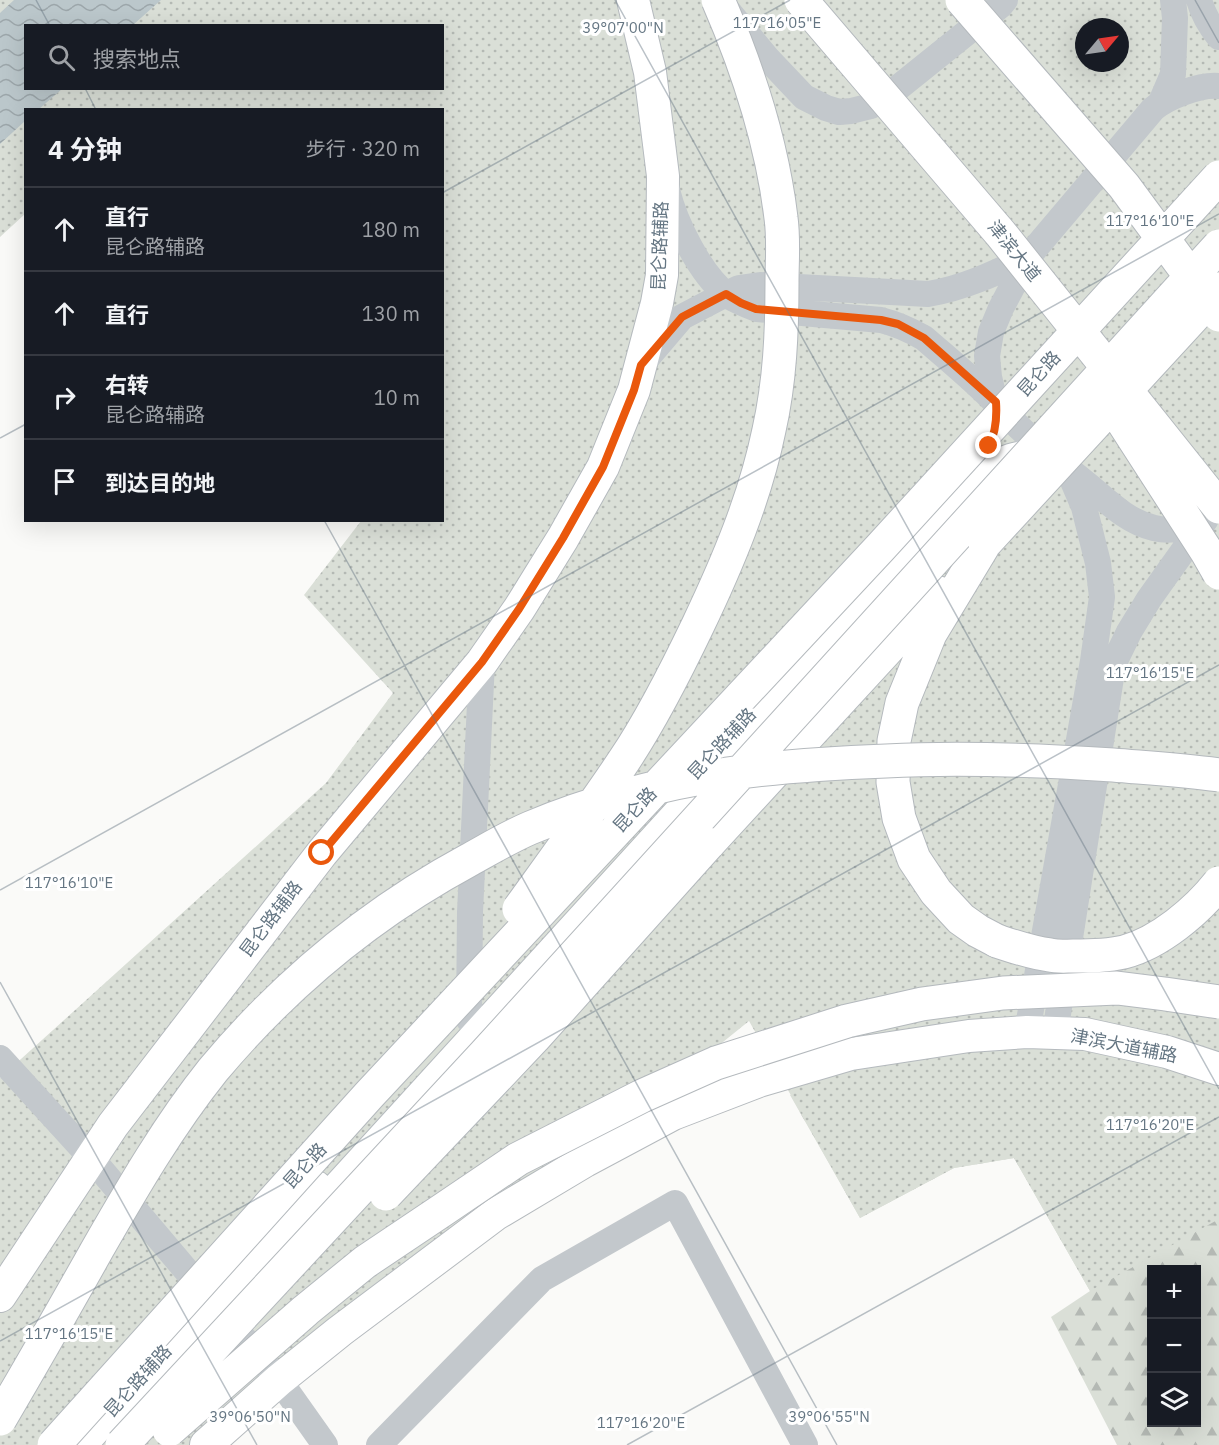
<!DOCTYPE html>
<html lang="zh">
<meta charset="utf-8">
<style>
:root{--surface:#171b24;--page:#20242c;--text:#f1f3f6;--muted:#9ea1a6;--line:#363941}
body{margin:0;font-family:"IBM Plex Sans","Noto Sans SC",sans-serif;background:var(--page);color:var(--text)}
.controls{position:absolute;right:18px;bottom:18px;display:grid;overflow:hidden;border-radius:0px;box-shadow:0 6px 24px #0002}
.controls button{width:54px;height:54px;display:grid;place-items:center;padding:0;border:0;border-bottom:2px solid var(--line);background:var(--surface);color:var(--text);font:30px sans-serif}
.compass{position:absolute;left:1075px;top:18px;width:54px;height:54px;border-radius:50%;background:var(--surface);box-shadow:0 6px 24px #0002;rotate:61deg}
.stop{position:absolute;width:18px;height:18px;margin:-14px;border:4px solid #ea580c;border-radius:50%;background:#fff}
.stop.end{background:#ea580c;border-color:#fff;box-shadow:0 2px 6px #0008}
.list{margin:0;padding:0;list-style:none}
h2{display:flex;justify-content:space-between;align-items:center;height:78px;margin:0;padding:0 24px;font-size:26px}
h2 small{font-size:20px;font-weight:400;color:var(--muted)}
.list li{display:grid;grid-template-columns:39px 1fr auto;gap:18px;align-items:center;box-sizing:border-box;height:84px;padding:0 24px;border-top:2px solid var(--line)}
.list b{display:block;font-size:22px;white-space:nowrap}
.list p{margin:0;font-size:20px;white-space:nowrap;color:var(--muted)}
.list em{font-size:20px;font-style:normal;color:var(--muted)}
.icon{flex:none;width:33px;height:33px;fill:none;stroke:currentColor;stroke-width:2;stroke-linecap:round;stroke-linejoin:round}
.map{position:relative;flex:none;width:1219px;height:1445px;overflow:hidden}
.search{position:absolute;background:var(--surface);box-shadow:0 6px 24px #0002;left:24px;top:24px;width:420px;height:66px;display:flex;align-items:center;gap:15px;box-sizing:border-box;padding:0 21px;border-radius:0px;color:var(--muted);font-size:22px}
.panel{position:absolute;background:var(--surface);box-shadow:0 6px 24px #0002;left:24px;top:108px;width:420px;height:414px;border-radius:0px}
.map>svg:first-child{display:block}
.forest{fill:url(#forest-firs);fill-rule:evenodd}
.park{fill:url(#park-dots);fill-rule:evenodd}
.water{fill:url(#water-waves)}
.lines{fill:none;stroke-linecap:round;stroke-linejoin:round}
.major-casing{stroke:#b5babe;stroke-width:34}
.highway-casing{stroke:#b4b9bd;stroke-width:35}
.minor{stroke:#c3c8cc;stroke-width:26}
.major{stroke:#fff;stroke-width:32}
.highway{stroke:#fff;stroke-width:33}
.highway-bridge-casing{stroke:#b4b9bd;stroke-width:35;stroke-linecap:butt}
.highway-bridge{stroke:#fff;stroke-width:33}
.route{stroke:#ea580c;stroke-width:8}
.ticks{fill:none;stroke:#657683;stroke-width:1.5;stroke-opacity:0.45}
.labels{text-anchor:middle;stroke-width:6;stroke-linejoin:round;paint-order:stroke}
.street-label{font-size:18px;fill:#657683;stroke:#fff}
.ticks-label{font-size:15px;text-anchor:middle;fill:#657683;stroke:#fff;stroke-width:6;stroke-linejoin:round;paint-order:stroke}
</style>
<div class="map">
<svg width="1219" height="1445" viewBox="0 0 1219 1445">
<defs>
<pattern id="forest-firs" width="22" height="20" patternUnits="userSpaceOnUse" patternTransform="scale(1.5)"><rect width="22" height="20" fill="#dadfd7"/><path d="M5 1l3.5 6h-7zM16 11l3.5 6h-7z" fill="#b4b9b4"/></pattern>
<pattern id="park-dots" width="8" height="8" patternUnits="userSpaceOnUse" patternTransform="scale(1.5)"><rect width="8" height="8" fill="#dadfd7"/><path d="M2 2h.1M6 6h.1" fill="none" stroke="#b4b9b4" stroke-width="1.8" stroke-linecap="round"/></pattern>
<pattern id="water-waves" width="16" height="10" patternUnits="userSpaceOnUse" patternTransform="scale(1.5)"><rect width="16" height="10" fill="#bbc7cb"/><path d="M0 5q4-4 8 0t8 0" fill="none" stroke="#9ca6aa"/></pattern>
</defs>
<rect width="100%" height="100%" fill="#fafaf8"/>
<path class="forest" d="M937,1066L1219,1093V1445H1117L1051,1317L1090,1291L1014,1158L954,1168L860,1218L790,1095ZM1152,1270H1196V1422H1152Z"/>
<path class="park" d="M0,0H1219V1219L1090,1291L1014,1158L954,1168L860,1218L749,1021L224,1445H0V1078L326,783L393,693L304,595L361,521L442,520V110H26L25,214L0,237ZM26,26H442V88H26ZM1084,27H1120V63H1084Z"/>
<path class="water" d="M14,0H161L133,25L26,26V88L62,89L39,109L26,110L25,121L0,144V13Z"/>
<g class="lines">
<g class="major-casing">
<path id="major" d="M308,1221L992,470C1005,461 1017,456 1034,457
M0,1296L113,1125L322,853L482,662L519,609L563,538L603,467L634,390L657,303L662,275L663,176L650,72L633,0
M80,1445L316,1187
M206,1445L279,1380L340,1331L496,1214L585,1161L673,1114L759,1081L851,1054L969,1036L1027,1032L1085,1034L1167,1052L1219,1069"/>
</g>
<g class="highway-casing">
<path id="highway" d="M985,543L930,634L902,703L894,741L893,782L899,818L914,859L936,892L961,919L978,931L997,941
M708,844L939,593"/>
</g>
<path class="minor" d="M1199,0C1203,14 1210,26 1219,37
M729,12L768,59L804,97L826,108L839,112L851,111L871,106L889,95L1001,5L1005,0
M1161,102L1173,74L1175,18L1173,0
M667,190C675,223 700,274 727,295C736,301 746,305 757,309L881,320C897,324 910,330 924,338C948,359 974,380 996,403C1003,409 1009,416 1015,423C1037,446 1064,465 1089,486C1108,502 1128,522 1154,528C1180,534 1201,523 1219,504
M642,364L682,317L726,294L739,288L760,285L928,294C964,288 996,273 1028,257
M995,402L989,377L987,356L991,332L1001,308L1028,257L1153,109C1167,97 1200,84 1219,86
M469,1020L470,912L482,662
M1027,1032L1093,661L1102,597L1098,563L1084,507L1069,472
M1055,1033L1113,665L1129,632L1149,599L1206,519
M0,1058L92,1159L279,1380L325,1445
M379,1445L542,1279L675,1203L805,1445"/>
<use href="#major" class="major"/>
<use href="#highway" class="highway"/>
<g class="highway-bridge-casing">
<path id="highway-bridge" d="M801,0L1001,234L1219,507
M962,0L1124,186L1219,315
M1105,394L1207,552L1219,573
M985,543L1219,289
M519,909C555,859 591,810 625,759C653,717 676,671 698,625C728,562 755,498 769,430C780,381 782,332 782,282C782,261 784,239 781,218C772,143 748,69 718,0
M997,941C1015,947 1032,953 1050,955C1058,957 1066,956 1073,956C1090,956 1107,956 1124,952C1159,943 1197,911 1219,883
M386,1194L534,1038L708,844
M0,1419C33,1363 66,1305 98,1248C133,1187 169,1125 213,1070C285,984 371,913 469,860C489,849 509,837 530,828C589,803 663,783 727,774C780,766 833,763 886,761C962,757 1037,760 1113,765C1149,768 1184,770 1219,775
M169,1430L306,1310L365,1262L444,1209L518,1159L642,1096L716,1063L847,1021L922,1004L1003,993L1117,988L1165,994L1219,1002
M54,1445L369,1095L880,548L1219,177
M122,1445L484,1055L1219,246"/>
</g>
<use href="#highway-bridge" class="highway-bridge"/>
</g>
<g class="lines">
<path class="route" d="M322,853L482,662L519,609L563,538L603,467L634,390L641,365L682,317L726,294L741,303L756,309L881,320L898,324L924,338L996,402C997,417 996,432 989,446"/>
</g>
<path class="ticks" d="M36,0L50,26M615,0L1219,1089M1195,0L1219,43M85,88L96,110M442,193L790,0M0,438L26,424M324,520L837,1445M0,890L1219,214M0,982L257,1445M0,1341L1219,665M627,1445L1219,1117"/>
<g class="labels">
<g class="street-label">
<text transform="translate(660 246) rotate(-88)" y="6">昆仑路辅路</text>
<text transform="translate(1014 251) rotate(51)" y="6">津滨大道</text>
<text transform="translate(1039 374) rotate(-48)" y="6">昆仑路</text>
<text transform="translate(722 744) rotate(-47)" y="6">昆仑路辅路</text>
<text transform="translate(635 810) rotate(-47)" y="6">昆仑路</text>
<text transform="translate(271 919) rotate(-53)" y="6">昆仑路辅路</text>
<text transform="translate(1124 1046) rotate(11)" y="6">津滨大道辅路</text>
<text transform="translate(305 1166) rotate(-48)" y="6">昆仑路</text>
<text transform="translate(138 1381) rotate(-48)" y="6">昆仑路辅路</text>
</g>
</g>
<g class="ticks-label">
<text x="777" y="28">117°16'05"E</text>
<text x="623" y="33">39°07'00"N</text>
<text x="1150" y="226">117°16'10"E</text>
<text x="1150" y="678">117°16'15"E</text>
<text x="69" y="888">117°16'10"E</text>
<text x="1150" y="1130">117°16'20"E</text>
<text x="69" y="1339">117°16'15"E</text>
<text x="250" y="1422">39°06'50"N</text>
<text x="829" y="1422">39°06'55"N</text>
<text x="641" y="1428">117°16'20"E</text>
</g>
</svg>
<div class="controls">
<button>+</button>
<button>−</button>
<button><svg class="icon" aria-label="layers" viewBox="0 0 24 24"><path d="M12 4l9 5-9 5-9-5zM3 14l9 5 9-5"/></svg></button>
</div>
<svg class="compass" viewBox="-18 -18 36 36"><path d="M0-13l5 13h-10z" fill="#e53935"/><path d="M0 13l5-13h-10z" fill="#9ea1a6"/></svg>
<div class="stop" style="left:322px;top:853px"></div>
<div class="stop end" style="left:989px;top:446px"></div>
<div class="search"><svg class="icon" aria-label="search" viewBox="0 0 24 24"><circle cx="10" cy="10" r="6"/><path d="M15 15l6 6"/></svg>搜索地点</div>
<section class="panel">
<h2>4 分钟<small>步行 · 320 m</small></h2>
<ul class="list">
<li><svg class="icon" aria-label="ahead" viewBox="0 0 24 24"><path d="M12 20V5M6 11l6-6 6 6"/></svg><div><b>直行</b><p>昆仑路辅路</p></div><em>180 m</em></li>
<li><svg class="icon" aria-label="ahead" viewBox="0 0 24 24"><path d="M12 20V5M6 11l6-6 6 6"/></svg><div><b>直行</b></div><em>130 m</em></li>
<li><svg class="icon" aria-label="right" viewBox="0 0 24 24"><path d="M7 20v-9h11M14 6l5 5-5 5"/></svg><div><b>右转</b><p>昆仑路辅路</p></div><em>10 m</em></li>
<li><svg class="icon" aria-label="arrive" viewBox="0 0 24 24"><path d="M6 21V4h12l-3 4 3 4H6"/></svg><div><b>到达目的地</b></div></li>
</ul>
</section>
</div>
